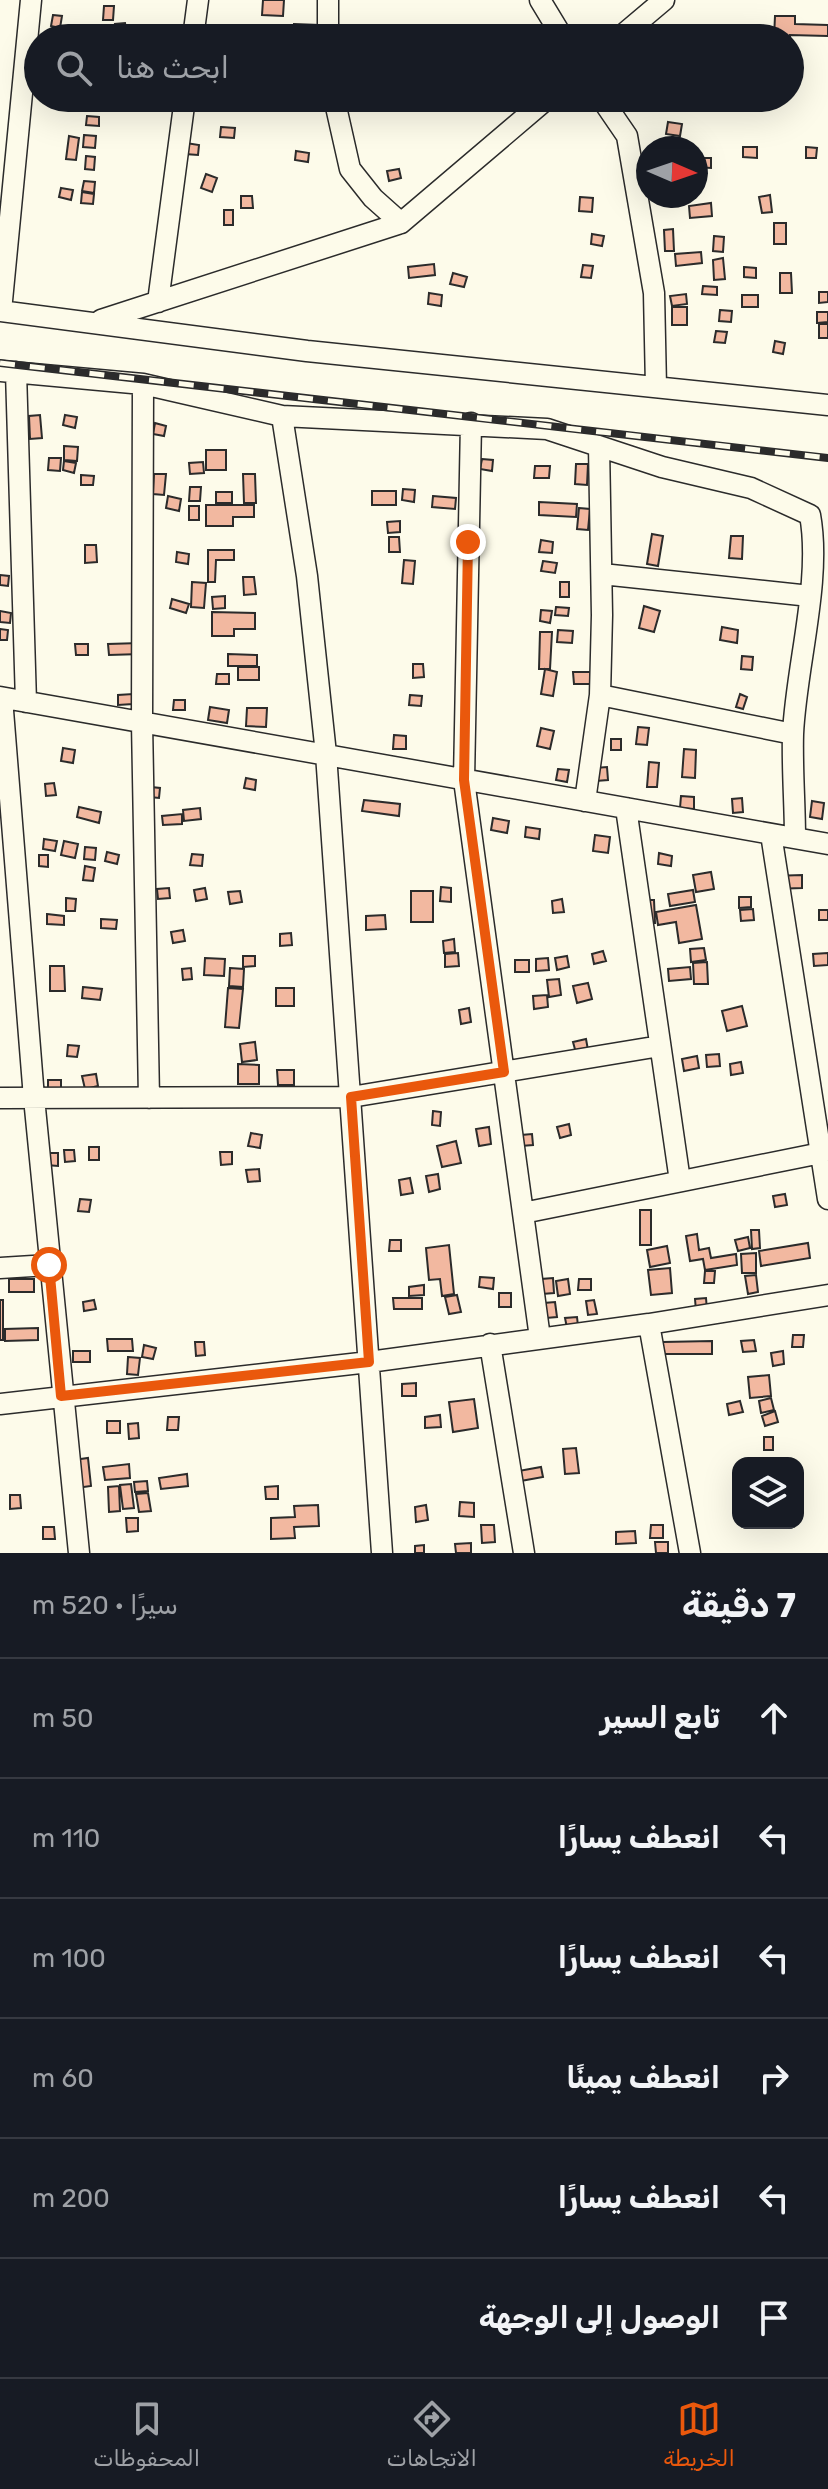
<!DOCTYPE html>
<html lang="ar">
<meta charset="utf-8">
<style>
:root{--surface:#171b24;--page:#242831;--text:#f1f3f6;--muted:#9ea1a6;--line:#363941;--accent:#ea580c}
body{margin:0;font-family:Rubik,Vazirmatn,sans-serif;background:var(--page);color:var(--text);direction:rtl}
.controls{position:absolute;right:24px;bottom:24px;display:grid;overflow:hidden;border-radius:16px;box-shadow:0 8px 32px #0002}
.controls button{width:72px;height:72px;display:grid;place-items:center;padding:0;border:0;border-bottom:2px solid var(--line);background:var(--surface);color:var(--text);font:40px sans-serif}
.compass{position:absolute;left:636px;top:136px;width:72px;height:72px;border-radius:50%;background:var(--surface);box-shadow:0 8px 32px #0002;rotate:92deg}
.stop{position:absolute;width:24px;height:24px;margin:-18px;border:6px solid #ea580c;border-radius:50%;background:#fff}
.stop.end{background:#ea580c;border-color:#fff;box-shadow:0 2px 8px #0008}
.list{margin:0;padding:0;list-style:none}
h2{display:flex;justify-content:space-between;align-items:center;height:104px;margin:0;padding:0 32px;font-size:34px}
h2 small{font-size:26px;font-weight:400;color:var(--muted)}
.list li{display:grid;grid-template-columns:52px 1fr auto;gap:24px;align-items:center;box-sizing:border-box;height:120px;padding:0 32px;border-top:2px solid var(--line)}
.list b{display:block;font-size:30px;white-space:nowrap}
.list em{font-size:26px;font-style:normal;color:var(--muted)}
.icon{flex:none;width:44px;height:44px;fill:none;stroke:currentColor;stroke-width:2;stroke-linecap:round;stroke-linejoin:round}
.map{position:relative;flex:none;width:828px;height:1553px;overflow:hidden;direction:ltr}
.search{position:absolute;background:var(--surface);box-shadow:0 8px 32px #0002;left:24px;right:24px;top:24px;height:88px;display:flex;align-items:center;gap:20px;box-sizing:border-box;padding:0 28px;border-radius:44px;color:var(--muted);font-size:30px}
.sheet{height:824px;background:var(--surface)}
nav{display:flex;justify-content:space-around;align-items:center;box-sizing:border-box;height:112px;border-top:2px solid var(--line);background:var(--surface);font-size:22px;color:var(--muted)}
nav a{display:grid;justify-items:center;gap:4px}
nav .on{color:var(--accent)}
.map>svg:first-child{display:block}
.building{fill:#f2b8a0;stroke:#2b2b2b;stroke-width:2}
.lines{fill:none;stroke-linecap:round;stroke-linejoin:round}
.minor-casing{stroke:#2b2b2b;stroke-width:23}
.minor{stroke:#fdfbea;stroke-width:20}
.rail-casing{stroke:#2b2b2b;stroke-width:8}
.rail{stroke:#fdfbea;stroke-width:5;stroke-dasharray:15;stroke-linecap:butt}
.route{stroke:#ea580c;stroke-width:10}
</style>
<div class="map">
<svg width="828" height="1553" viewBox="0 0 828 1553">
<rect width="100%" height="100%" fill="#fdfbea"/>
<path class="building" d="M263,0H284L283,16L262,15Z
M104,6H114L113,20H103Z
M53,15L62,16L60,28L51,26Z
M775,16H795V24L828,25V36L790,35V47V38H774Z
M125,23L127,36L117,37L115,24Z
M294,24L319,25L318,37L294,36Z
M93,30L109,31V38H93Z
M243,31L253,32L252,38H242Z
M222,98H247L246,103L222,101Z
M87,116L99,117V126L86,125Z
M668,122L682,124L680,136L666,134Z
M221,127L235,128L234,138L220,137Z
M84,135L96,136L95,148L83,147Z
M69,136L79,138L76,160L66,159Z
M186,143L199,145L198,155L185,154Z
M743,147H757V158L743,157Z
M806,147L817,148L816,158H806Z
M296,151L309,153L308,162L295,160Z
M86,156L95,157L94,170L85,169Z
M696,158H711V168L696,167Z
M399,169L401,178L389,181L387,171Z
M206,174L217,178L212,192L201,188Z
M84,181L95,182L94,193L82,191Z
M61,188L73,190L71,200L59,197Z
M82,192L94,194L93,204L81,203Z
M770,195L772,212L762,213L759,197Z
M241,196H252L253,208H241Z
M580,197L593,198L592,212L579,211Z
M711,203L712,216L690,218L689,206Z
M224,210H233V225H224Z
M774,223H786V244H774Z
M673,229L674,251H665L664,230Z
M592,234L604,236L602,246L591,244Z
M714,236L724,237L723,252L713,251Z
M701,252L702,263L676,266L675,254Z
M723,258L725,279L714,280L713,260Z
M434,264L435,275L409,278L408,267Z
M583,265L593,266L591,278L581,277Z
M744,267L756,268V278L744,277Z
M453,273L467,277L464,287L450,284Z
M780,273H791L792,293H780Z
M703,286L717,287V295L702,294Z
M819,292H828V302L819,303Z
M429,293L442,295L441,306L428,304Z
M686,294L687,304L672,306L670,296Z
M742,295H758V307H742Z
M672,307H687V325H672Z
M720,310L732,311L731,322L719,321Z
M817,312H828V322L817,323Z
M819,324H828V338H819Z
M716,331L727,332L725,343L714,342Z
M775,341L785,343L783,354L773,352Z
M40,415L42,438L30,439L29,416Z
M65,415L77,417L75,428L63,425Z
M155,423L166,426L164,436L153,434Z
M64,446L78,447L77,461L64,460Z
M206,450H226V470H206Z
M49,458H61L60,471L48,470Z
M482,459L493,460L492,471L480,469Z
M64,461L76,463L74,473L63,470Z
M203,462L204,473L190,474L189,463Z
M576,464H588L587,485L575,484Z
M535,466H550L549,478H534Z
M154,474H166L164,495L153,494Z
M243,474H255L256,503H244Z
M81,475L94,476L93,485H81Z
M190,487H201L200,501H189Z
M403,489L415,490L414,502L402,500Z
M372,491H396V505H372Z
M216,492H232V503H216Z
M168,496L181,499L179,511L166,508Z
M433,496L456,498L455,509L432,507Z
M539,502L577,504L576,517L539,515Z
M206,505H254V517H233V526H206Z
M189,506H199V520H189Z
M579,508L590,509L588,530L577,529Z
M400,521V532L388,533L387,522Z
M652,534L663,536L658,566L647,564Z
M731,536H743L742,559L729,558Z
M389,537H399L400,552H389Z
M541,540L553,542L552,553L539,552Z
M85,545H96L97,562L85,563Z
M208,550H234V560H216L215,582H208Z
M177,552L189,554L188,564L176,562Z
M404,560L415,561L413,584L402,583Z
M543,561L557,563L555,573L541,571Z
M0,575L9,576L8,586L0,585Z
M243,577H254L256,594L244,595Z
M192,582L206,583L204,608L191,607Z
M560,582H569V597H560Z
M225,596V608L213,609L212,597Z
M172,599L189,604L186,613L170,608Z
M644,606L660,611L654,632L639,628Z
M556,607L569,608L568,616L555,615Z
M541,610L552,611L550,623L540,621Z
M0,611L11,613L10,623L0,622Z
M212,612L255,613V629H234V636H212Z
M722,627L738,630L737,643L720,640Z
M0,629L8,630L7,640H0Z
M558,630L573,631L572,643L557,642Z
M540,632H552L550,669H539Z
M140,643L141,654L109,655L108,644Z
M75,644H88V655H76Z
M228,654L257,655V666H228Z
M742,656L753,657L752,670L741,669Z
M413,664H423L424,677L413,678Z
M238,667H259V680H238Z
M545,669L557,672L553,696L541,694Z
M573,672H591L592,684H574Z
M217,674H229V684H216Z
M133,694V704L118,705V695Z
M740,694L747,697L743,709L736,707Z
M410,695L422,696L421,706L409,705Z
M174,700H185V710H173Z
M210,707L229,710L227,723L208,720Z
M247,708H267L266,727L246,726Z
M638,727L649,728L647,745L636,744Z
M541,728L554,731L550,749L537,746Z
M394,735L406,736V749H393Z
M611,739H621V750H611Z
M63,748L75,750L73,763L61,761Z
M684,749L696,750L695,778L682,777Z
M649,762L659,763L657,787H647Z
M607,767L608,780L596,781L595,768Z
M558,769L569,770L567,782L556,780Z
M246,778L256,780L255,790L244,788Z
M54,783L56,795L46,796L45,784Z
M151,787L160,788L159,798L150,797Z
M681,796L694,797V809L680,808Z
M742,798L743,812L733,813L732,799Z
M364,800L400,804L399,816L362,811Z
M812,801L824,803L822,819L810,817Z
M79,807L101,812L99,823L77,817Z
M200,808L201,819L184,821L183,810Z
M182,814V824L163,825L162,816Z
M493,818L509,821L507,833L491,830Z
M526,827L540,829L539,839L525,837Z
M595,835L610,837L608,853L593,851Z
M44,839L57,841L55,851L43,849Z
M64,841L78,844L75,858L61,855Z
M85,847L96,848L95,860L84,859Z
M107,852L119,855L117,864L105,861Z
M659,853L672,856L671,866L658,864Z
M192,854L203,855L202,866L190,865Z
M39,855H48V867L39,866Z
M85,866L95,868L93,881L83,880Z
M711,872L714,889L696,892L693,875Z
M802,875V888L773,889L772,876Z
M441,887L451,888V902L440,901Z
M169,888L170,898L158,899L157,889Z
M205,888L207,899L196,901L194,890Z
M693,890L695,902L670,906L668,894Z
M240,891L242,902L230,904L228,892Z
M411,891H433V922H411Z
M739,897H751V907L739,908Z
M66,898L76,899L75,911H66Z
M562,899L564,912L553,913L552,901Z
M644,900H654L655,923H645Z
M696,905L702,939L679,943L676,922L658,925L656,912Z
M753,909L754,920L741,921L740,910Z
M819,910H828V920H819Z
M47,914L64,916V925L47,924Z
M385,915L386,929L366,930V916Z
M101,919L117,920L116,929L101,928Z
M183,930L185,941L173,943L171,932Z
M291,933L292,945L280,946V934Z
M454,939L455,952L444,953L443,941Z
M704,948L706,960L691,962L690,949Z
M603,951L606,961L594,964L592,954Z
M458,953L459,966L445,967V954Z
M828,953V965L814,966L813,954Z
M243,956H255V966L243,967Z
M567,956L569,967L557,970L555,958Z
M205,958L225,959L224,976L204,975Z
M548,958L549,970L536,971V959Z
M515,960H529V972H515Z
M707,962L708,984H694L693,963Z
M50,966H64L65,991H50Z
M690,967L691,979L669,981L668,969Z
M191,968L192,979L183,980L182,969Z
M230,968L244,969L243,987L229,986Z
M559,979L561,995L549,997L547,980Z
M588,983L592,999L577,1003L573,986Z
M83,987L102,989L100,1000L82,998Z
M228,988L243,989L239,1028L225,1027Z
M276,988H294V1006H276Z
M547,995L548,1007L534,1009L533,996Z
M742,1006L747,1026L727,1031L722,1011Z
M469,1008L471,1022L461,1024L459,1010Z
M586,1039L588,1050L576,1053L573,1042Z
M255,1042L257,1060L242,1062L240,1044Z
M68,1045L79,1046L77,1057L67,1056Z
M719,1054L720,1066L707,1067L706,1055Z
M697,1056L699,1068L684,1071L682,1059Z
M741,1062L743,1073L731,1075L730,1064Z
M238,1064L259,1065V1084H238Z
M277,1070H294V1085H278Z
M96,1074L98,1086L85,1089L82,1076Z
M48,1080H61V1092L48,1093Z
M433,1111L441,1112L440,1126L432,1125Z
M569,1124L571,1135L560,1138L557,1127Z
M489,1127L491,1144L479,1146L476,1129Z
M251,1133L262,1135L260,1148L248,1146Z
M532,1134L533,1145L521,1146V1135Z
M456,1141L461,1163L442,1167L437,1146Z
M89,1147H99V1160H89Z
M64,1150H74L75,1161L65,1162Z
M220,1152H232V1164L221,1165Z
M47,1153H58V1166L46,1165Z
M259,1169L260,1181L248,1182L246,1170Z
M438,1174L440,1189L429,1192L426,1176Z
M410,1178L413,1193L401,1195L399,1180Z
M785,1194L787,1205L775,1207L773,1196Z
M80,1199L91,1200L89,1212L78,1211Z
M640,1210H651V1245H640Z
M751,1230H759L760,1248L752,1249Z
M697,1234L699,1250L709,1248L711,1258L736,1254L737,1265L705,1270L703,1259L690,1261L686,1236Z
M748,1237L750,1248L738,1251L735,1240Z
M390,1240H401V1251H389Z
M808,1243L810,1258L761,1266L759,1251Z
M449,1245L454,1294L442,1296L440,1279L429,1280L426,1248Z
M667,1246L670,1263L650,1267L647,1250Z
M756,1253V1273H742L741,1254Z
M670,1268L672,1293L651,1295L648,1270Z
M705,1271H715L714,1283H704Z
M756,1275L758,1292L748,1294L745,1276Z
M480,1277L494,1278L493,1289L479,1287Z
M553,1278L554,1293L542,1294L541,1279Z
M9,1279H34V1292H9Z
M568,1279L570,1294L558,1296L556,1281Z
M579,1279H591V1290H578Z
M424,1285V1295L409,1296V1287Z
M499,1293H511V1307H499Z
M457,1295L461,1312L449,1314L445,1297Z
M393,1298H422V1309H394Z
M706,1298L707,1310L696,1311L695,1299Z
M0,1300H3V1340H0Z
M94,1300L96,1309L84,1311L83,1302Z
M594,1300L597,1314L588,1315L586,1301Z
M555,1302L557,1317L546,1318L544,1303Z
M577,1317L578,1326L567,1328L565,1318Z
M38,1328V1340L5,1341V1329Z
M793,1335H804L803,1347H792Z
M107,1339H132L133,1351H108Z
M754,1340L756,1351L743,1352L741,1341Z
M712,1341V1354H663V1342Z
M195,1342H204L205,1355L196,1356Z
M144,1345L156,1348L153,1359L142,1357Z
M73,1351H90V1362H73Z
M783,1351L784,1364L773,1366L771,1353Z
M128,1357L140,1358L138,1375L127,1374Z
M769,1375L771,1396L750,1398L748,1377Z
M416,1383V1396H402V1384Z
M771,1398L774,1410L761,1413L759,1401Z
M474,1399L478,1428L453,1432L449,1402Z
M740,1401L743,1412L729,1415L727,1404Z
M775,1411L778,1422L765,1426L762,1416Z
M440,1415L441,1427L425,1428V1417Z
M168,1417H179L178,1430H167Z
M107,1421H120V1433H107Z
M138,1423L139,1438L129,1439L128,1424Z
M764,1437H773V1450H764Z
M576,1448L579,1473L565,1474L563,1449Z
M88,1458L91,1486L76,1488L73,1460Z
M129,1464L130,1478L105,1480L103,1467Z
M541,1467L543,1477L515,1482L513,1472Z
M187,1474L188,1486L161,1489L159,1478Z
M147,1481L148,1491L135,1492L134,1482Z
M131,1484L134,1508L123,1509L120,1485Z
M119,1486L120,1511L109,1512L108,1487Z
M278,1486V1499H266L265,1487Z
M148,1493L151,1511L139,1512L136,1494Z
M10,1495H20L21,1508L10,1509Z
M460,1502L474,1503V1517L459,1516Z
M318,1505L319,1526L294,1527L295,1538L271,1539V1518L295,1517L294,1506Z
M426,1505L428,1520L416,1522L415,1507Z
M126,1518H138V1531L127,1532Z
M481,1525H494L495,1542L482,1543Z
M651,1525H663V1538H650Z
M43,1527H54L55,1539H43Z
M635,1531L636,1543L616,1544V1532Z
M655,1542H668V1553H656Z
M471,1543V1553H456L455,1544Z
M424,1545V1553H415V1546Z"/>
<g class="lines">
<g class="minor-casing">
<path id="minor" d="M328,0V38
M540,0L563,38
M193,38L198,0
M619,38L664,0
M334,98L350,169L373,198L401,223
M601,98L627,136L654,293L656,387
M158,302L185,98
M0,311L307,351L828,405
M1,311L31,0
M101,320L401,223L548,98
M0,371L143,384L282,416L547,429L662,467L751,488L810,515C822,580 796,667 793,734C792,769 795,804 795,838
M16,372L26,702
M143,384L142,723L149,1098
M282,416L307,576L326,754L382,1553
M471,423L464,780L540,1338
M599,446L602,615L600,695
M602,574L810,596
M0,697L828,844
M2,698L34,1098L79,1553
M585,801L600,695L793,734
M626,808L680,1181
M771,834L828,1199
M0,1098L351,1097L660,1046
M523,1213L821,1153
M0,1268L49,1265
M649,1324L690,1553
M490,1344L524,1553
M0,1404L369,1362L649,1324L828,1295"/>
</g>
<use href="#minor" class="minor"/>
<g class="rail-casing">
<path id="rail" d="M0,363L828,458"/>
</g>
<use href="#rail" class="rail"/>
</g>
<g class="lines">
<path class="route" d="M49,1265L61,1396L369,1362L351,1097L504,1072L464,780L468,542"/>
</g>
</svg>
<div class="controls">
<button><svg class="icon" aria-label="layers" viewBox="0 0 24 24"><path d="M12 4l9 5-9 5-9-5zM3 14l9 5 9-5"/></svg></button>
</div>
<svg class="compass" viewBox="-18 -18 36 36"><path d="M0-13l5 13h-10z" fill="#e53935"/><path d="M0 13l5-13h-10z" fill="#9ea1a6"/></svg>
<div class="stop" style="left:49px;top:1265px"></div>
<div class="stop end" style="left:468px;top:542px"></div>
<div class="search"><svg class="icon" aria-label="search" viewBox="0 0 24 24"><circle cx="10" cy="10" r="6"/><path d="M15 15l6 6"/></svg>ابحث هنا</div>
</div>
<section class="sheet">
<h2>7 دقيقة<small>سيرًا · 520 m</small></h2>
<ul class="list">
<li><svg class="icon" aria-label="ahead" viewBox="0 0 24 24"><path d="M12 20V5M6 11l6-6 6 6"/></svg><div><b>تابع السير</b></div><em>50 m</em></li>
<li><svg class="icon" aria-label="left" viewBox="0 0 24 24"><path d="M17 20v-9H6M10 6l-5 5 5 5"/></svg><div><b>انعطف يسارًا</b></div><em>110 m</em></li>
<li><svg class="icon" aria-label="left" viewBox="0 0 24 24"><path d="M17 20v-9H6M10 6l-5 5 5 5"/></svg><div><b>انعطف يسارًا</b></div><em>100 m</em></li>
<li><svg class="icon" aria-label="right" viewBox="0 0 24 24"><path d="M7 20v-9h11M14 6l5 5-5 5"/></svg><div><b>انعطف يمينًا</b></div><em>60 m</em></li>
<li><svg class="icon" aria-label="left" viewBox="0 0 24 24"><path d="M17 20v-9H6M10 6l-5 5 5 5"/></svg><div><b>انعطف يسارًا</b></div><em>200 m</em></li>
<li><svg class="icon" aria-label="arrive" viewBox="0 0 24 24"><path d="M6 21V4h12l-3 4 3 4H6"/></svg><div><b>الوصول إلى الوجهة</b></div></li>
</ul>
</section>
<nav>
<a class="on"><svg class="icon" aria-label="map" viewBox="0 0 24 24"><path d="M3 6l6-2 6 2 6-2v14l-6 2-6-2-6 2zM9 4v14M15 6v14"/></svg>الخريطة</a>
<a><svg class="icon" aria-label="directions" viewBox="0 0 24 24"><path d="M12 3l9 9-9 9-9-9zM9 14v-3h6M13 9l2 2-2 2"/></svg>الاتجاهات</a>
<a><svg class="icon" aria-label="saved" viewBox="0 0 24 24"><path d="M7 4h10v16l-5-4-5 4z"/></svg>المحفوظات</a>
</nav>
